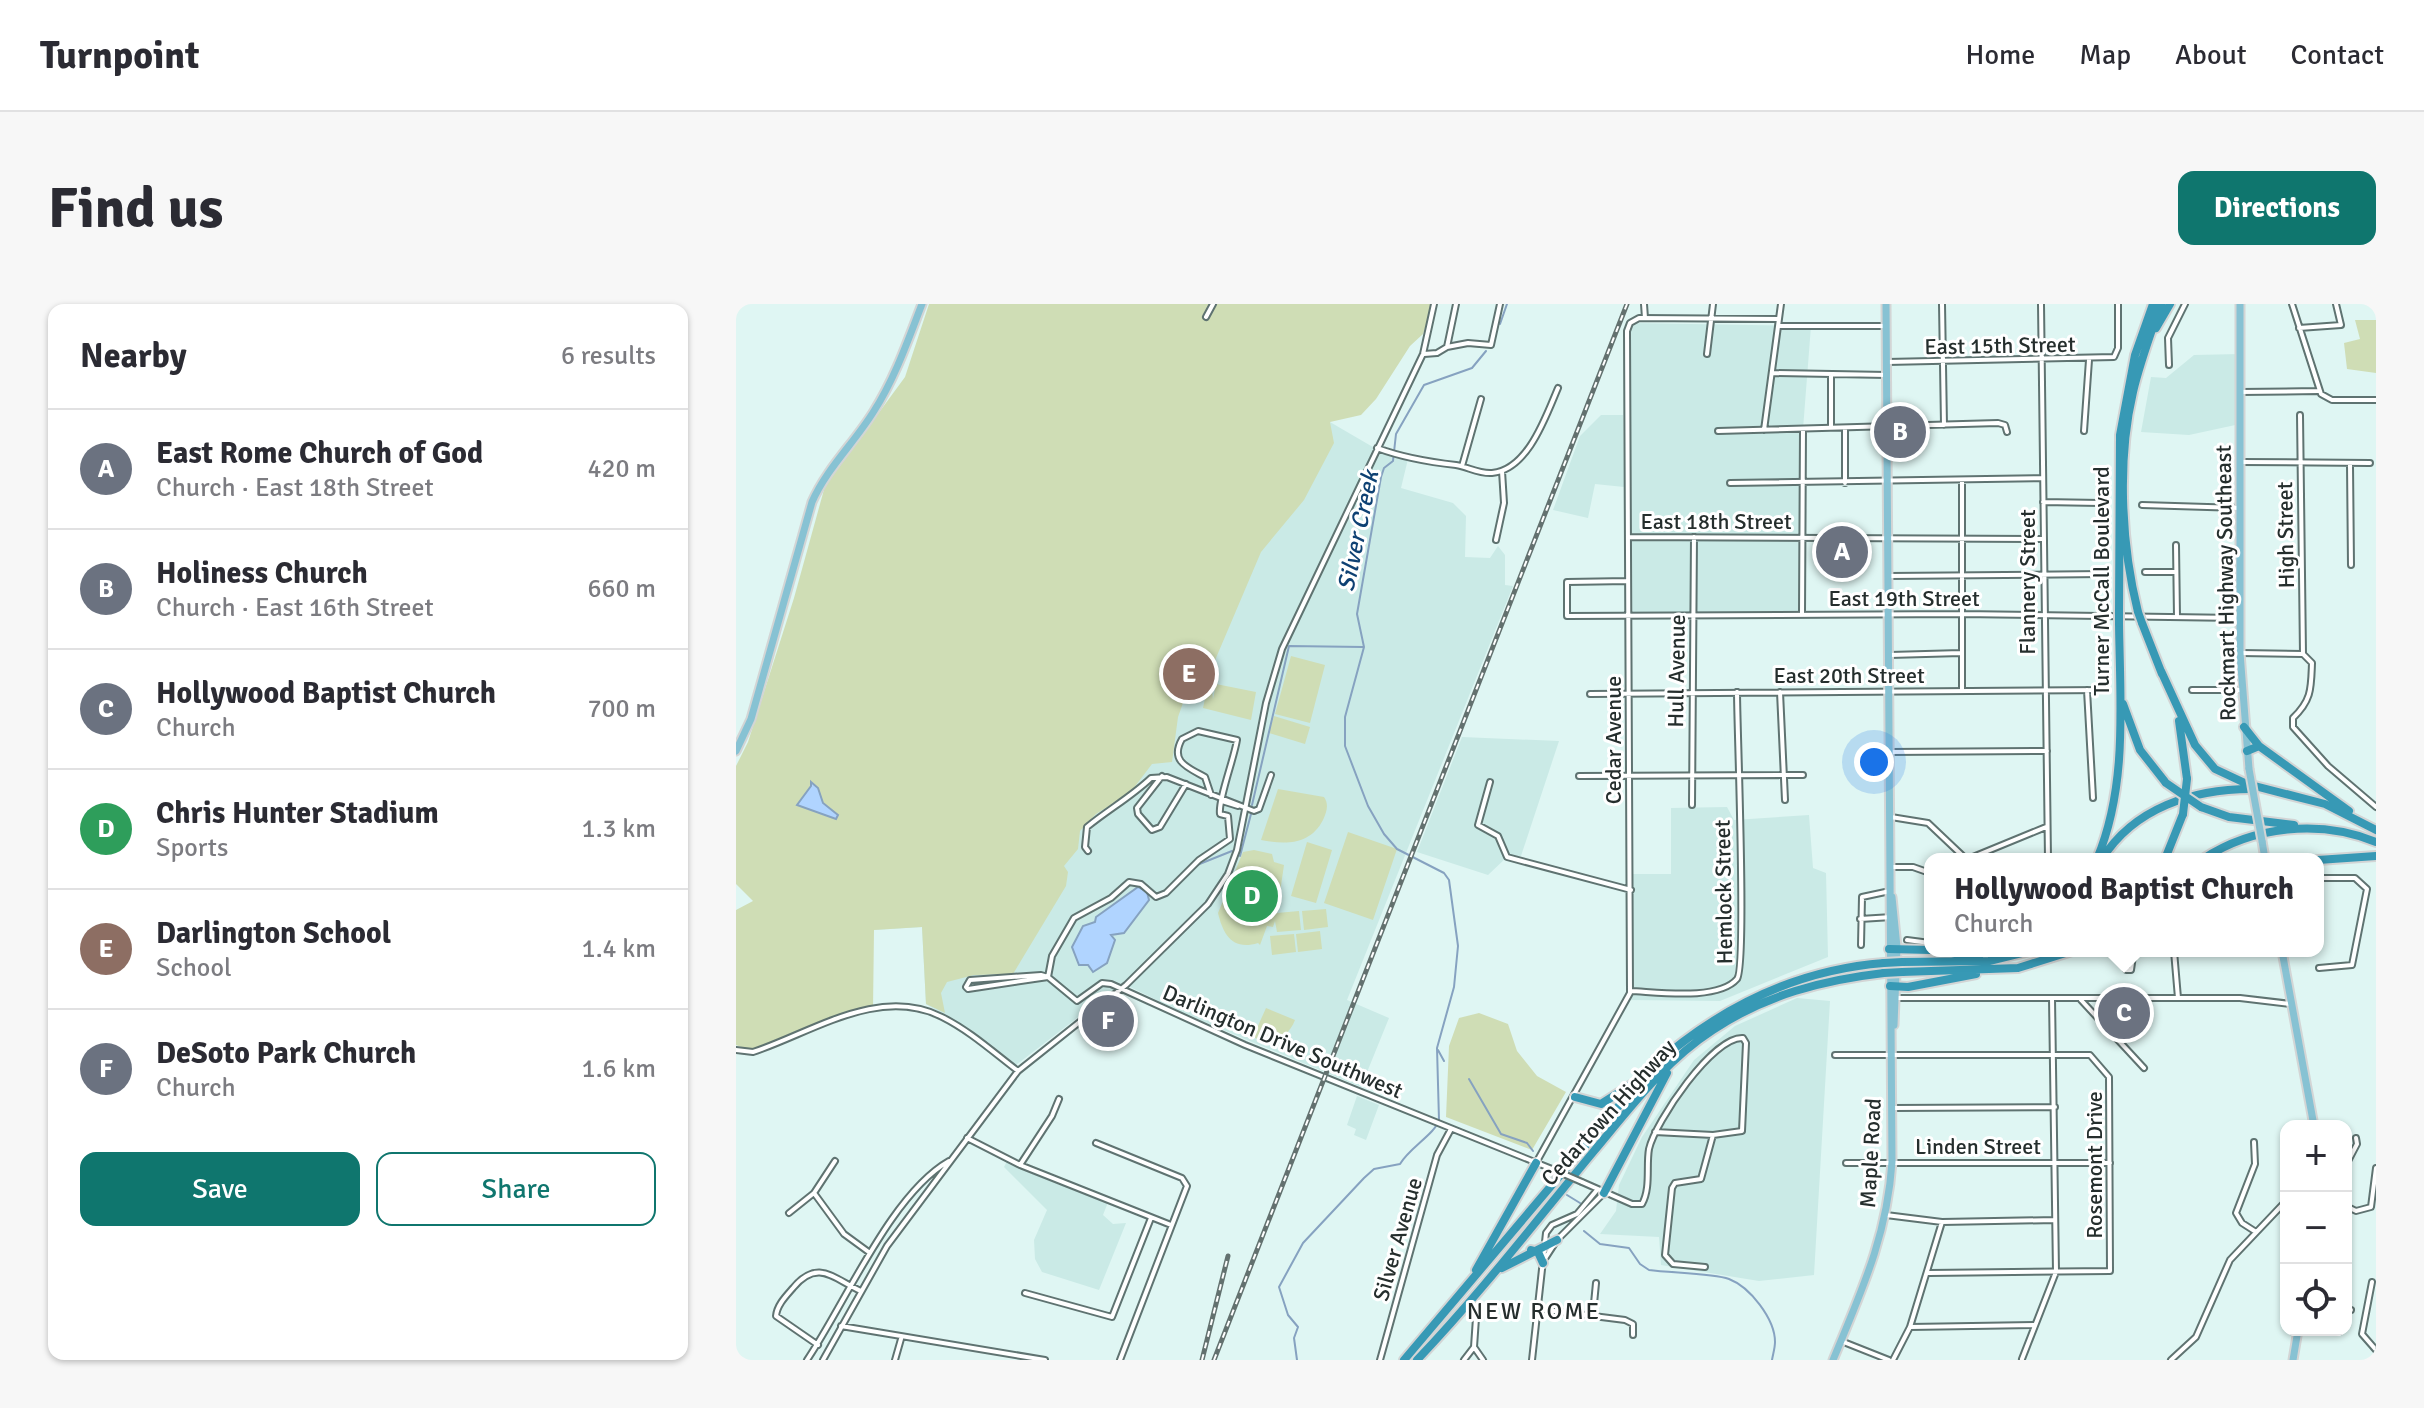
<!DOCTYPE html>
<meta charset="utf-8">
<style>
:root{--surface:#fff;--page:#f7f7f7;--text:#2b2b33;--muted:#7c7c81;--line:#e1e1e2;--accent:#0f766e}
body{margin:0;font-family:Signika,sans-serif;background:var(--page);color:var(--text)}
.controls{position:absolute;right:24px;bottom:24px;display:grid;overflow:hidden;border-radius:16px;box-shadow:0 2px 6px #0004}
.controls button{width:72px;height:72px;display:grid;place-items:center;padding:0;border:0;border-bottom:2px solid var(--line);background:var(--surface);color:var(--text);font:40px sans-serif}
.you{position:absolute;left:1138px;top:458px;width:28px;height:28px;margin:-20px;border:6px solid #fff;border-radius:50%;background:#1a73e8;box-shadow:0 0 0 12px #1a73e833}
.badge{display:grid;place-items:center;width:52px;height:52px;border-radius:50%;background:var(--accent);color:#fff;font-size:26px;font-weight:700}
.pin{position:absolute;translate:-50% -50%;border:4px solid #fff;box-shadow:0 2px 8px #0006}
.popup{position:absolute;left:1188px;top:549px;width:400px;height:104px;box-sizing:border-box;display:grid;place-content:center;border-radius:16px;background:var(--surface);filter:drop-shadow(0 2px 6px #0005);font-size:26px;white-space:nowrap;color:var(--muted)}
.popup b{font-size:30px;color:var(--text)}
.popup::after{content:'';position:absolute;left:50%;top:100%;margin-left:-16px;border:16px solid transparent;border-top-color:var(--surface)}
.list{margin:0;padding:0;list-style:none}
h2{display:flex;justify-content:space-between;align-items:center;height:104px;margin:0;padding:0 32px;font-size:34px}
h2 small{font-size:26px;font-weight:400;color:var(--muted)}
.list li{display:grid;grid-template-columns:52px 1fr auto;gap:24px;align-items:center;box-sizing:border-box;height:120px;padding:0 32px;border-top:2px solid var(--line)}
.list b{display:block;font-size:30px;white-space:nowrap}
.list p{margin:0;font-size:26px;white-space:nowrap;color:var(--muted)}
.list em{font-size:26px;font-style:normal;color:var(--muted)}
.actions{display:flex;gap:16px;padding:24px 32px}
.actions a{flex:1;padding:18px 0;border:2px solid var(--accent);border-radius:16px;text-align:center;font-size:28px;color:var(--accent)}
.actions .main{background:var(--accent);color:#fff}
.icon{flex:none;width:44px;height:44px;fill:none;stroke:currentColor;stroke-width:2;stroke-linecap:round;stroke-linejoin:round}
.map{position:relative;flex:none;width:1640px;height:1056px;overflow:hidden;border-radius:16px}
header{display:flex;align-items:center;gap:48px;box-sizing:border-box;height:112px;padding:0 40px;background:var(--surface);border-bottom:2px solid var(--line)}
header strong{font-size:38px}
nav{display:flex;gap:44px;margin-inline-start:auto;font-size:28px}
.intro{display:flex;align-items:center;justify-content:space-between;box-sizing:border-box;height:192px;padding:0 48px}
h1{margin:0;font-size:56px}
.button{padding:20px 36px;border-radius:16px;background:var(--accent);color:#fff;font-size:28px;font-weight:700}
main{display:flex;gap:48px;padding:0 48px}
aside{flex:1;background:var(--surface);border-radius:16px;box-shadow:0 2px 6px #0004}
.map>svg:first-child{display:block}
.built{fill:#caeae6}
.green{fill:#cfddb5}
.water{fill:#b0d4ff;stroke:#86a2c0;stroke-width:2}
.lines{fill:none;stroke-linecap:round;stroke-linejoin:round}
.stream{stroke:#86a2c0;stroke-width:2}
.minor-casing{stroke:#5f7371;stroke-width:8}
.major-casing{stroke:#d3d5d5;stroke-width:11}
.highway-casing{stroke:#d3d5d5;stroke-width:12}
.minor{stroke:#fff;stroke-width:4}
.major{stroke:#87c2d3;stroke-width:7}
.highway{stroke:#3799b5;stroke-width:8}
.rail-casing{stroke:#63716f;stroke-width:5}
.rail{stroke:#fff;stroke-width:2;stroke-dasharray:6;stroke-linecap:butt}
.minor-bridge-casing{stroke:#5f7371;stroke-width:8;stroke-linecap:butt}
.major-bridge-casing{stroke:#d3d5d5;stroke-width:11;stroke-linecap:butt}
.highway-bridge-casing{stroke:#d3d5d5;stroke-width:12;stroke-linecap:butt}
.minor-bridge{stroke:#fff;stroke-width:4}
.major-bridge{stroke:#87c2d3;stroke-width:7}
.highway-bridge{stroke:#3799b5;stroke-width:8}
.labels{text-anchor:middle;stroke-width:6;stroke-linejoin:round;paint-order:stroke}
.street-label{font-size:22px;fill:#252e2d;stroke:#fff}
.water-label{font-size:24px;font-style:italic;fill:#0e4173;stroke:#fff}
.neighbourhood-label{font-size:24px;letter-spacing:2px;fill:#252e2d;stroke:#fff}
</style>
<header>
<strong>Turnpoint</strong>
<nav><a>Home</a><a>Map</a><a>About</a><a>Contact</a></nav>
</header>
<div class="intro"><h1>Find us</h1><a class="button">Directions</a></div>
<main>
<aside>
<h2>Nearby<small>6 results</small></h2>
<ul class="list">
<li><span class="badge" style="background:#6b7280">A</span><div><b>East Rome Church of God</b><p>Church · East 18th Street</p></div><em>420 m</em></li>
<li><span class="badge" style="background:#6b7280">B</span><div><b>Holiness Church</b><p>Church · East 16th Street</p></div><em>660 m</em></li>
<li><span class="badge" style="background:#6b7280">C</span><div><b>Hollywood Baptist Church</b><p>Church</p></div><em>700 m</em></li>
<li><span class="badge" style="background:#2e9e5b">D</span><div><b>Chris Hunter Stadium</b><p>Sports</p></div><em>1.3 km</em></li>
<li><span class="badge" style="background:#8d6e63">E</span><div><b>Darlington School</b><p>School</p></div><em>1.4 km</em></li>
<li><span class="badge" style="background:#6b7280">F</span><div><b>DeSoto Park Church</b><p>Church</p></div><em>1.6 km</em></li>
</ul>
<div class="actions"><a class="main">Save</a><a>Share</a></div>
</aside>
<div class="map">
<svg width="1640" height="1056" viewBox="0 0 1640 1056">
<rect width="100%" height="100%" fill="#dff6f3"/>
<path class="built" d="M894,19L1075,22L1067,125L1066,311L893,313Z
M1504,50V120L1453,131L1405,128L1415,73L1430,74L1458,51Z
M865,111H887L888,183L859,180L852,214L817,206L844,132Z
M594,118L642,146L672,155L665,184L717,199L730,212L729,253L754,254L762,242L769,251V281L777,282L611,696L653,714L625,783L451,711L390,681L367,694L280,761L252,738L190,700L186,623L137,626Z
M726,433L823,437L785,552L771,553L752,571L681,548Z
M991,503L998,516L1073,511L1077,564L1090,569L1092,653L984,697L892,696L893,570H935V504Z
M1061,694L1094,697L1078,971L1023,977L925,961L923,933L864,930L880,907L883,881L906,833L958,756L999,722Z
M621,792L643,801L630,836L618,831L620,825L611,821Z
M273,853L374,893L367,911L377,920L390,919L363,986L306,968L299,955L298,936L311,906L268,863Z"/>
<path class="green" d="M193,0H697L687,30L674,42L640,95L625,111L594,118L598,139L568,196L525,248L463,394L448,396L442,413L436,458L416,460L394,489L360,510L344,527L342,545L328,562L332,568L330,582L277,670L238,671L211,678L205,689L209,709L190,700L186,623L138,626L137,705L86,719L17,748L0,741V606L17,597L0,580V462L12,438L58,294L89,182L169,73Z
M1619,16H1640V69L1611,65L1608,39L1624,35Z
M555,352L589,361L574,419L539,410Z
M480,380L520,388L515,416L467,404L471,385L476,386L477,395Z
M538,412L574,423L569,440L533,429Z
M542,485L588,493C593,500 591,507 587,516C574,541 550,541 525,536Z
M612,528L661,545L637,616L588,599Z
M571,538L596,546L580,599L555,592Z
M518,546L536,550L538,558L548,561L541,609L563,607L565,626L541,628L539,617L537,623L531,622L524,641L522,639C496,647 487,630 482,609L507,548Z
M590,605L592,623L568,626L566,607Z
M584,627L586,645L562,648L560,630Z
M558,630L560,648L536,651L534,632Z
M530,704L559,716C552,734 536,742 517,733Z
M743,709L772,720L781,747L801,772L830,788L796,846L710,813L713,742L723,714Z"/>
<path class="water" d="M75,478L82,484L87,499L102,511L100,515L61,501L75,482Z
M402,583L411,588L413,596L388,629L375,631L379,636L371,659L357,668L352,661H343L336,643L347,622L359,618L360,613Z"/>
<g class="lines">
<path class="stream" d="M764,20L771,0
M516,501L553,342L627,343
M504,552L515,510
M461,561L496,547
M702,746L708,757
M733,775L765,830L791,839L797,847
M807,871L813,877
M831,891L844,899
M848,927L864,940L893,944L904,960L913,966C934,969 976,969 993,975C1014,983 1039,1015 1039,1038C1039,1044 1037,1050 1036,1056
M561,1056L558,1034L562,1023L552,1011L543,983L567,939L628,874L638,865L664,860C673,844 699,830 703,816L701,744L718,683L722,642L713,576L708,569L661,545L648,530L632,502L609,442V413L628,343L621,310L645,173L648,164L657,157L660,130L688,81L736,64L750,47"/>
<g class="minor-casing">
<path id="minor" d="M908,0L909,14
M1206,0L1208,121
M1305,0L1312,555
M1556,0L1585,90L1596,96H1640
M470,13L477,0
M1043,22H1148
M1563,24L1605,21L1600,0
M711,43L732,39L755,41L764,0
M688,50L701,49L711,43L720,0
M971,50L977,0
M1151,58L1378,53L1382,44V0
M1433,61L1432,34L1449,0
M1036,69L1151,71
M1095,70V123
M1504,88L1582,87
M1564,111L1567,350
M1109,124V179
M1028,126L1045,0
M982,127L1262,119L1269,121L1271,128
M1348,127L1353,56
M641,144C668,154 692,158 720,161C732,163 743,170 756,169C792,166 810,112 822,84
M1505,158L1634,159
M1614,161L1615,261
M726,162L745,95
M1226,176V387
M994,179L1306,174
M1307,198L1364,199
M1406,201L1504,204
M893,233L1306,235
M760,236L768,199L766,167
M1440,241L1441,313
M1409,268H1440
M1153,272L1368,270
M892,277L831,278V312L1226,310L1502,314
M1066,310L1067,125
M1505,349L1567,350
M1567,350L1576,359C1575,384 1576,396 1557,414V423L1592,462L1640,503
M1154,351L1225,349
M1351,386L1357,494
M1456,386H1505
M1044,388L1049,496
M854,390L1371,386
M1153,448L1311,447
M426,472L401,504L402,510L416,526L424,523L450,480
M843,472L1067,471
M754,478L742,521L762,532L771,553L895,586
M475,491L469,473C453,464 433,458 446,435L462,427L501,436C498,455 482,496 484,510L492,512L494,535L463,556L430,589L420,593L405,580L393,578L375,594L338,614L316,652L312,673L341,697L366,679L375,680L509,741L816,865
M486,497L502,502
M956,501L958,233
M1155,513L1192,519L1230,555
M352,547L349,543L351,523C373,505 395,493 415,474L431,473L518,507L523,505L535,471
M1232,555L1310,523
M1155,563H1177L1194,569
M1582,574H1619L1631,585L1616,661L1583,664
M1124,615L1156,613
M1171,636L1194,639
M1125,641L1126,593L1154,587
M1438,647L1442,694
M1397,652L1395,666H1390L1387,659Z
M1397,652L1405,647
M305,671L312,673L232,685L230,683L234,676Z
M894,687C921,688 982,697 1001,675C1011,663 1001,424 1001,388
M1161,694H1504L1555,700
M1345,696L1408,764
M0,746L17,748C75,729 143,681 206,713C234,727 257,748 282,767
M1099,751H1354L1373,773L1374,967L1193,969
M1156,804L1319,803
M231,834L284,861L435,921
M1518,838L1519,860L1500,909L1506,919L1520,928
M360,839L446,874L451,882L384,1056
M800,859L894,689L891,27L894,19L903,14L1043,15
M1110,859H1374
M284,861L316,812L323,795
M1610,861L1621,840L1620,834
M846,878L896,900H906C915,884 910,862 913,845C919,818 977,732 1007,734L1010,739L1006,827L977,831L919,828
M78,889L108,930L134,949
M1610,902L1620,907L1635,903L1640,864
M53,909L78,889L99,857
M1150,911L1206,918L1319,916
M810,953L821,936L868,889
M969,963L937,960L929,951L936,884L939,879L965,875L977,831
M1636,978L1626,1030L1640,1046
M289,989L376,1013L415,914
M802,1005L889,1016L897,1020V1031
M1610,1005L1615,1006
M857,1010L860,979
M740,1014L738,1043L747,1056
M105,1022L309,1056
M1174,1023L1299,1021
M1105,1037L1153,1056
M82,1041L40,1012C41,1001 50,992 57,984C82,954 98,975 125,987
M1286,1055L1320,968L1316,694
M71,1056C109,1000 155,890 213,857
M87,1056L151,942L282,767L390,681L472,600L492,570L501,546L530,399L546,345L687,50L698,0
M159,1056L165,1035
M644,1056L701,851L715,825
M728,1056L738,1043
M796,1056L810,929L816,921L841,910L861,886
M1157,1056L1174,1023L1206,918
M1435,1056L1460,1033L1494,956L1550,897"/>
</g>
<g class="major-casing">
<path id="major" d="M1504,0V349L1513,465
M0,447L15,415L76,198C91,164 119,138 138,107C159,74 172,36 186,0
M1526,537L1529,555
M1156,593L1161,643L1158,721
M1546,647L1578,822
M1097,1056C1125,988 1151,933 1156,858L1150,0
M1557,1056L1562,1026"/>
</g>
<g class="highway-casing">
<path id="highway" d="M1420,24L1434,0
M1383,308L1384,131L1399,51L1417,0
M1402,308C1385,240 1381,156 1397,88C1404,58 1415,29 1425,0
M1406,319L1426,370
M1425,367L1459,441L1479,465L1511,480L1589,500L1640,526
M1387,400L1404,446L1430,479
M1443,417L1451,475
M1508,423L1523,442L1613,507
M1511,447L1523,442
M1465,503L1493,513L1558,521
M1361,555C1392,481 1384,398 1383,319
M1366,555C1398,504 1457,485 1515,485
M1429,555L1447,510
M1467,555C1517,522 1584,515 1640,538
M1582,556L1640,552
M1153,645L1194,646
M1202,647L1243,653
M1166,658L1253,657L1294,647
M1166,668L1282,664L1336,647
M1154,682L1172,683L1240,670
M839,793L865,800L895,781
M868,889L931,769
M795,946L802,948L807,959
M766,964L821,936
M740,966L800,859
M668,1056L914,765C981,705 1057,666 1148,659
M681,1056C744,990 800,917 858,847C894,804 929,757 977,726C1029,691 1087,676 1148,669"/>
</g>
<use href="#minor" class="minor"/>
<use href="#major" class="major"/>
<use href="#highway" class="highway"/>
<g class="rail-casing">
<path id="rail" d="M466,1056L492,952
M478,1056L891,0"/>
</g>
<use href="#rail" class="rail"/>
<g class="minor-bridge-casing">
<path id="minor-bridge" d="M816,865L846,878"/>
</g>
<g class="major-bridge-casing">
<path id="major-bridge" d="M1513,465L1526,537"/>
</g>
<g class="highway-bridge-casing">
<path id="highway-bridge" d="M1402,308L1406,319
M1383,319V308
M1430,479L1465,503
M1447,510L1451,475
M1148,659L1166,658
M1148,669L1166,668"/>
</g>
<use href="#minor-bridge" class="minor-bridge"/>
<use href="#major-bridge" class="major-bridge"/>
<use href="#highway-bridge" class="highway-bridge"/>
</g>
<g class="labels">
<g class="street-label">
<text transform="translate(1264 41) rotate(-1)" y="8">East 15th Street</text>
<text x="980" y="225">East 18th Street</text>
<text transform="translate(1549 231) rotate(-91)" y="8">High Street</text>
<text transform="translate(1365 277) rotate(-90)" y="8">Turner McCall Boulevard</text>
<text transform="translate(1291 278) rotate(-90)" y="8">Flannery Street</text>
<text transform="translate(1489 279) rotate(-91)" y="8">Rockmart Highway Southeast</text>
<text x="1168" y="302">East 19th Street</text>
<text transform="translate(940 367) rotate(-89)" y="8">Hull Avenue</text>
<text x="1113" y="379">East 20th Street</text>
<text transform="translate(877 436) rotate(-90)" y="8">Cedar Avenue</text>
<text transform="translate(987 588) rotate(-91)" y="8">Hemlock Street</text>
<text transform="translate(547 737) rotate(23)" y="8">Darlington Drive Southwest</text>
<text transform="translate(872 808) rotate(-48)" y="8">Cedartown Highway</text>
<text x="1242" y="850">Linden Street</text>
<text transform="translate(1134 849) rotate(-87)" y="8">Maple Road</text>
<text transform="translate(1358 861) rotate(-90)" y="8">Rosemont Drive</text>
<text transform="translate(661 935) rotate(-74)" y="8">Silver Avenue</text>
</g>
<g class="water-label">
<text transform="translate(622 227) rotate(-78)" y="8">Silver Creek</text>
</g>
<g class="neighbourhood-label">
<text x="798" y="1015">NEW ROME</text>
</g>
</g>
</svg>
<div class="controls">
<button>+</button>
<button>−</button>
<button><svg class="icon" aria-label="locate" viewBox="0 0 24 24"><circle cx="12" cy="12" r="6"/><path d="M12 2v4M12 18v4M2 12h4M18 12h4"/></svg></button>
</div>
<div class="you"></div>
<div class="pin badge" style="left:1106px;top:248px;background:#6b7280">A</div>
<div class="pin badge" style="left:1164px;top:128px;background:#6b7280">B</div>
<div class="pin badge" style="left:1388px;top:709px;background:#6b7280">C</div>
<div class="popup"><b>Hollywood Baptist Church</b>Church</div>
<div class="pin badge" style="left:516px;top:592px;background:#2e9e5b">D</div>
<div class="pin badge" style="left:453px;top:370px;background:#8d6e63">E</div>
<div class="pin badge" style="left:372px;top:717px;background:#6b7280">F</div>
</div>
</main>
